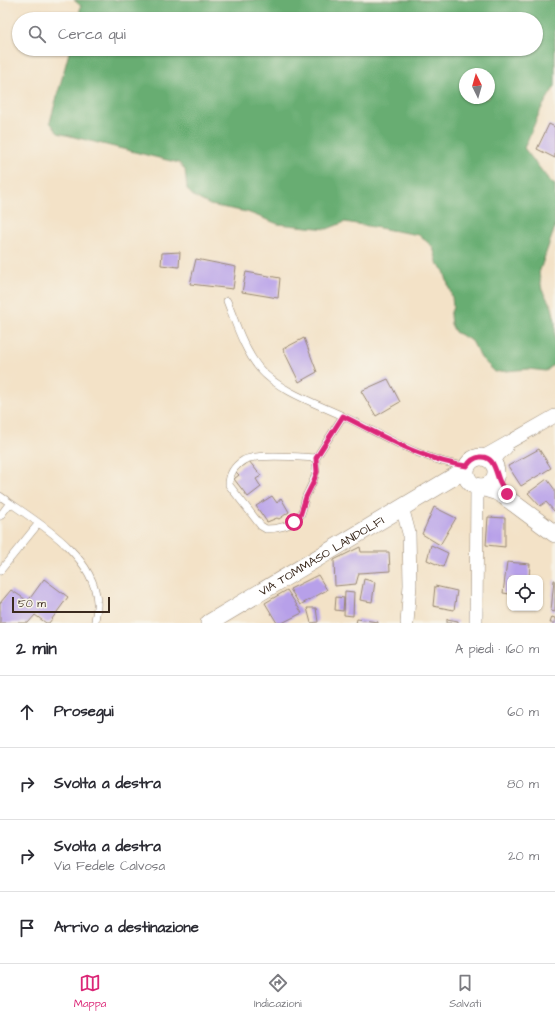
<!DOCTYPE html>
<html lang="it">
<meta charset="utf-8">
<style>
:root{--surface:#fff;--page:#f7f7f7;--text:#2b2b33;--muted:#7c7c81;--line:#e1e1e2;--accent:#db2777}
body{margin:0;font-family:"Architects Daughter",sans-serif;background:var(--page);color:var(--text)}
.controls{position:absolute;right:12px;bottom:12px;display:grid;overflow:hidden;border-radius:8px;box-shadow:0 1px 3px #0004}
.controls button{width:36px;height:36px;display:grid;place-items:center;padding:0;border:0;border-bottom:1px solid var(--line);background:var(--surface);color:var(--text);font:20px sans-serif}
.compass{position:absolute;left:459px;top:68px;width:36px;height:36px;border-radius:50%;background:var(--surface);box-shadow:0 1px 3px #0004;rotate:355deg}
.scale{position:absolute;left:12px;bottom:10px;width:98px;box-sizing:border-box;padding-left:4px;border:2px solid #3b2a1e;border-top:0;font-size:11px;line-height:14px;white-space:nowrap;color:#3b2a1e;-webkit-text-stroke:3px #f7f3e8;paint-order:stroke}
.stop{position:absolute;width:12px;height:12px;margin:-9px;border:3px solid #db2777;border-radius:50%;background:#fff}
.stop.end{background:#db2777;border-color:#fff;box-shadow:0 1px 4px #0008}
.list{margin:0;padding:0;list-style:none}
h2{display:flex;justify-content:space-between;align-items:center;height:52px;margin:0;padding:0 16px;font-size:17px}
h2 small{font-size:13px;font-weight:400;color:var(--muted)}
.list li{display:grid;grid-template-columns:26px 1fr auto;gap:12px;align-items:center;box-sizing:border-box;height:72px;padding:0 16px;border-top:1px solid var(--line)}
.list b{display:block;font-size:15px;white-space:nowrap}
.list p{margin:0;font-size:13px;white-space:nowrap;color:var(--muted)}
.list em{font-size:13px;font-style:normal;color:var(--muted)}
.icon{flex:none;width:22px;height:22px;fill:none;stroke:currentColor;stroke-width:2;stroke-linecap:round;stroke-linejoin:round}
.map{position:relative;flex:none;width:555px;height:623px;overflow:hidden}
.search{position:absolute;background:var(--surface);box-shadow:0 1px 3px #0004;left:12px;right:12px;top:12px;height:44px;display:flex;align-items:center;gap:10px;box-sizing:border-box;padding:0 14px;border-radius:22px;color:var(--muted);font-size:15px}
.sheet{height:340px;background:var(--surface)}
nav{display:flex;justify-content:space-around;align-items:center;box-sizing:border-box;height:56px;border-top:1px solid var(--line);background:var(--surface);font-size:11px;color:var(--muted)}
nav a{display:grid;justify-items:center;gap:2px}
nav .on{color:var(--accent)}
.map>svg:first-child{display:block}
.forest{fill:#68ad72;stroke:#526c48;fill-rule:evenodd}
.building{fill:#b7a0e9}
.lines{fill:none;stroke-linecap:round;stroke-linejoin:round}
.service-casing{stroke:#978672;stroke-width:8}
.minor-casing{stroke:#978672;stroke-width:14}
.tertiary-casing{stroke:#978672;stroke-width:18}
.service{stroke:#fff;stroke-width:7}
.minor{stroke:#fff;stroke-width:13}
.tertiary{stroke:#fff;stroke-width:17}
.route{stroke:#db2777;stroke-width:5}
.labels{text-anchor:middle;stroke-width:4;stroke-linejoin:round;paint-order:stroke}
.street-label{font-size:12px;fill:#3b2a1e;stroke:#f7f3e8}
</style>
<div class="map">
<svg width="555" height="623" viewBox="0 0 555 623">
<rect width="100%" height="100%" fill="#f7f3e8"/>
<filter id="ink" filterUnits="userSpaceOnUse"><feTurbulence type="fractalNoise" baseFrequency=".025" numOctaves="2"/><feDisplacementMap in="SourceGraphic" scale="8" xChannelSelector="R" yChannelSelector="G"/><feConvolveMatrix kernelMatrix="1 2 1 2 8 2 1 2 1" color-interpolation-filters="sRGB"/></filter>
<filter id="wash" filterUnits="userSpaceOnUse"><feTurbulence type="fractalNoise" baseFrequency=".012" numOctaves="4" result="noise"/><feDisplacementMap in="SourceGraphic" scale="16" xChannelSelector="R" yChannelSelector="G"/><feGaussianBlur stdDeviation="0.9" result="paint"/><feColorMatrix in="noise" values="0 0 0 0 0 0 0 0 0 0 0 0 0 0 0 0 0 1.4 0 .05"/><feComposite in="paint" operator="in"/></filter>
<g filter="url(#wash)">
<rect width="100%" height="100%" fill="#f3e2c7"/>
<path class="forest" d="M74,0H555V86L541,109L524,148L549,180L555,185V227L539,273L542,290L552,307L555,321V364L546,371L528,369L495,372L481,358L472,341L455,332L451,324L450,315L453,307L452,297L444,271L438,265L433,247L419,235L345,222L327,229L278,224L247,212L210,205L193,196L187,189L185,170L179,163L58,133L50,122L70,49H536V19H78L81,6ZM465,74H489V98H465Z"/>
<g id="blocks">
<path class="building" d="M549,124L555,127V158L537,149Z
M180,252L179,267L161,265L162,253Z
M196,259L236,267L233,289L190,284Z
M246,272L280,278L278,298L242,292Z
M304,338L317,372L299,382L283,349Z
M388,379L400,402L376,416L361,391Z
M539,449L551,468L521,486L508,466Z
M249,461L261,476L256,479L261,487L248,497L234,479L239,475L235,471Z
M547,479L555,490V512L546,502L540,506L528,493Z
M272,496L277,503L281,498L289,512L279,519L277,518L267,522L256,506Z
M434,507L456,518L440,545L422,534Z
M488,517L505,518V547L486,545Z
M431,545L448,553L443,567L427,560Z
M360,547L361,552H389L390,571L359,573L356,584L335,586L334,560Z
M507,562L530,564L529,578H510V594L503,593Z
M318,575L327,590L300,605L290,589Z
M44,579L68,597L49,623H46L35,615L28,623H0V603L11,590L28,601Z
M364,579L375,582L372,602L360,600Z
M554,580H555V612L551,611Z
M435,586L457,591L454,610L433,606Z
M287,590L302,613L282,623H277L265,603Z
M345,591L354,592L353,616L344,615Z
M336,597L344,598L343,611L335,610Z
M307,608H316L318,622L311,623Z
M552,617L555,618V623H550Z
M357,619L378,622V623H356Z
M447,619L458,621V623H447Z"/>
</g>
</g>
<g filter="url(#ink)">
<use href="#blocks" fill-opacity="0" stroke="#978672" stroke-width="1"/>
<g class="lines">
<g class="service-casing">
<path id="service" d="M227,301C236,324 244,350 260,369C280,392 318,404 345,417C383,435 423,461 466,466
M316,458C317,476 314,480 306,496C304,502 303,511 300,516C294,526 276,529 266,529L261,526L229,485C229,474 234,466 244,460C258,453 299,457 316,458L343,416
M0,496C35,521 94,553 97,602C98,608 95,616 95,623
M0,516L10,503
M0,571L39,523"/>
</g>
<g class="minor-casing">
<path id="minor" d="M483,457L555,416
M493,464L499,454L506,448
M402,507L409,533L410,585L407,623
M476,623L477,487"/>
</g>
<g class="tertiary-casing">
<g id="tertiary">
<circle cx="481" cy="472" r="15"/>
<path d="M481,487L497,492L504,496L555,534"/>
<path id="s1" d="M209,623L465,470"/>
</g>
</g>
<use href="#service" class="service"/>
<use href="#minor" class="minor"/>
<use href="#tertiary" class="tertiary"/>
</g>
</g>
<g class="lines" filter="url(#ink)">
<path class="route" d="M294,522L300,516L306,497L313,483L317,472L316,458L343,416C381,435 424,461 467,466C470,461 473,458 480,457C494,456 495,470 499,480C501,485 504,489 507,494"/>
</g>
<g class="labels">
<g class="street-label">
<text dy="4" stroke="none"><textPath href="#s1" startOffset="131">VIA TOMMASO LANDOLFI</textPath></text>
</g>
</g>
</svg>
<div class="controls">
<button><svg class="icon" aria-label="locate" viewBox="0 0 24 24"><circle cx="12" cy="12" r="6"/><path d="M12 2v4M12 18v4M2 12h4M18 12h4"/></svg></button>
</div>
<svg class="compass" viewBox="-18 -18 36 36"><path d="M0-13l5 13h-10z" fill="#e53935"/><path d="M0 13l5-13h-10z" fill="#7c7c81"/></svg>
<div class="scale">50 m</div>
<div class="stop" style="left:294px;top:522px"></div>
<div class="stop end" style="left:507px;top:494px"></div>
<div class="search"><svg class="icon" aria-label="search" viewBox="0 0 24 24"><circle cx="10" cy="10" r="6"/><path d="M15 15l6 6"/></svg>Cerca qui</div>
</div>
<section class="sheet">
<h2>2 min<small>A piedi · 160 m</small></h2>
<ul class="list">
<li><svg class="icon" aria-label="ahead" viewBox="0 0 24 24"><path d="M12 20V5M6 11l6-6 6 6"/></svg><div><b>Prosegui</b></div><em>60 m</em></li>
<li><svg class="icon" aria-label="right" viewBox="0 0 24 24"><path d="M7 20v-9h11M14 6l5 5-5 5"/></svg><div><b>Svolta a destra</b></div><em>80 m</em></li>
<li><svg class="icon" aria-label="right" viewBox="0 0 24 24"><path d="M7 20v-9h11M14 6l5 5-5 5"/></svg><div><b>Svolta a destra</b><p>Via Fedele Calvosa</p></div><em>20 m</em></li>
<li><svg class="icon" aria-label="arrive" viewBox="0 0 24 24"><path d="M6 21V4h12l-3 4 3 4H6"/></svg><div><b>Arrivo a destinazione</b></div></li>
</ul>
</section>
<nav>
<a class="on"><svg class="icon" aria-label="map" viewBox="0 0 24 24"><path d="M3 6l6-2 6 2 6-2v14l-6 2-6-2-6 2zM9 4v14M15 6v14"/></svg>Mappa</a>
<a><svg class="icon" aria-label="directions" viewBox="0 0 24 24"><path d="M12 3l9 9-9 9-9-9zM9 14v-3h6M13 9l2 2-2 2"/></svg>Indicazioni</a>
<a><svg class="icon" aria-label="saved" viewBox="0 0 24 24"><path d="M7 4h10v16l-5-4-5 4z"/></svg>Salvati</a>
</nav>
